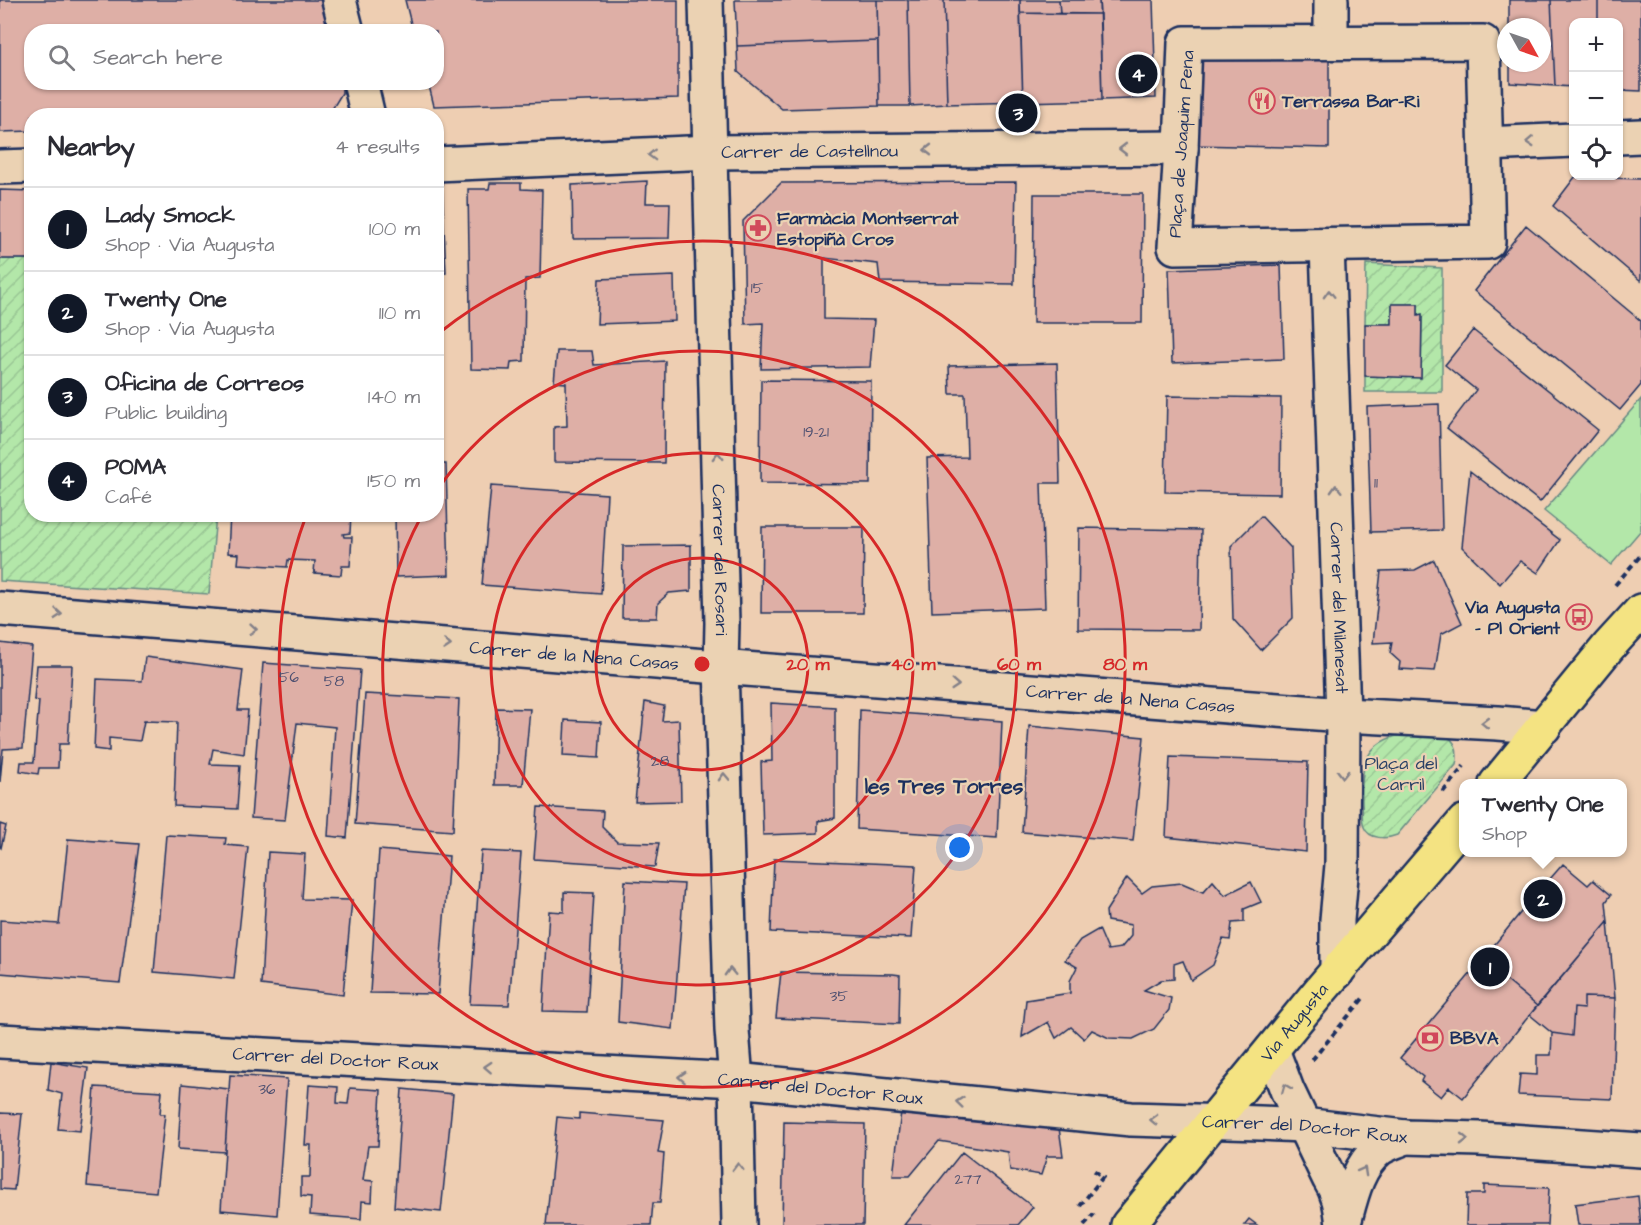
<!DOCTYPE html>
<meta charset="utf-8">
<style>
:root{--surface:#fff;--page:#f7f7f7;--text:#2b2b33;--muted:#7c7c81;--line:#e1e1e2;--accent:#111827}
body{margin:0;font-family:"Architects Daughter",sans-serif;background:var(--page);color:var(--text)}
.controls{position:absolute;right:18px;top:18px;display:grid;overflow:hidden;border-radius:12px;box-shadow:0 2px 4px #0004}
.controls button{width:54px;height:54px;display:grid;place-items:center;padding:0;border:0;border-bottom:2px solid var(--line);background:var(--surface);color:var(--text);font:30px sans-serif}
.compass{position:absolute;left:1497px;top:18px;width:54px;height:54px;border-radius:50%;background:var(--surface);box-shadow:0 2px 4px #0004;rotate:130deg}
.you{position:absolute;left:960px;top:848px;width:21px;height:21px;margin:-15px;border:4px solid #fff;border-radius:50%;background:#1a73e8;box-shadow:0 0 0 9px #1a73e833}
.badge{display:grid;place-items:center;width:39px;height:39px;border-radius:50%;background:var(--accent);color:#fff;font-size:20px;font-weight:700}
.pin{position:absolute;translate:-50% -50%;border:3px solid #fff;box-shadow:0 2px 6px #0006}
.popup{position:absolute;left:1459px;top:779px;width:168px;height:78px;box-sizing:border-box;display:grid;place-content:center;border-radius:12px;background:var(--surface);filter:drop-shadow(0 2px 4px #0005);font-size:20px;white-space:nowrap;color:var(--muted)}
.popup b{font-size:22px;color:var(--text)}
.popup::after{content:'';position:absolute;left:50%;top:100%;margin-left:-12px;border:12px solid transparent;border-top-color:var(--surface)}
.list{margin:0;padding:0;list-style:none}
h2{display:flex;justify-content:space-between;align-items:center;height:78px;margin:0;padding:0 24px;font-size:26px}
h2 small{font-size:20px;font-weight:400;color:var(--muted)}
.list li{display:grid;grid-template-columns:39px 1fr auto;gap:18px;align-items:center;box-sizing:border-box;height:84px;padding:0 24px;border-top:2px solid var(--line)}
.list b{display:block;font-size:22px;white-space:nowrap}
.list p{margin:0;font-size:20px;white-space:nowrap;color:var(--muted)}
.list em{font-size:20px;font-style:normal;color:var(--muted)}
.icon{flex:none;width:33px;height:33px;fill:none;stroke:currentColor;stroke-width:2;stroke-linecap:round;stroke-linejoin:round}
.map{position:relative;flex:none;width:1641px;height:1225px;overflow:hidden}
.search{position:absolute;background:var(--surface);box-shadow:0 2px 4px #0004;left:24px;top:24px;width:420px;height:66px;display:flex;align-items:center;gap:15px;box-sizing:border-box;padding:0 21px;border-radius:24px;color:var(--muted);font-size:22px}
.panel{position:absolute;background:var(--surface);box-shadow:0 2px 4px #0004;left:24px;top:108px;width:420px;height:414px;border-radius:24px}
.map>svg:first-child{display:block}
.green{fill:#b3e7a9;stroke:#678b84;stroke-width:1.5}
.garden{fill:url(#garden-furrows);stroke:#678b84;stroke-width:1.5}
.building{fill:#deafa6;stroke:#1b2f5e;stroke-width:1.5}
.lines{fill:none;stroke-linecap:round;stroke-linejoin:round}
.minor-casing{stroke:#1b2f5e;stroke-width:38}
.primary-casing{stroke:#1b2f5e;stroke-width:38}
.path{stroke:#1b2f5e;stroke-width:4;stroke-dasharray:6 4.5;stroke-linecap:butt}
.minor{stroke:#ebd2b3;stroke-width:33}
.primary{stroke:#f4e382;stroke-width:33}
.oneway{stroke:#838088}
.ring{fill:none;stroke:#d62828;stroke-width:3}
.labels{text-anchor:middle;stroke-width:4.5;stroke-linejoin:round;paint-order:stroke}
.number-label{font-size:15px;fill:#4c4f70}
.poi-label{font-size:18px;font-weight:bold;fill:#1b2f5e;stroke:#ebd2b3;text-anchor:start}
.street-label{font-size:18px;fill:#1b2f5e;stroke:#ebd2b3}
.park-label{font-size:18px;fill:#2a4166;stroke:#ebd2b3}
.quarter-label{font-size:21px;font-weight:bold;fill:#1b2f5e;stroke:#ebd2b3}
.centre{fill:#d62828;stroke:#ebd2b3;stroke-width:3}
.ring-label{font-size:18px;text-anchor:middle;font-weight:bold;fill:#d62828;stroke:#ebd2b3;stroke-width:4.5;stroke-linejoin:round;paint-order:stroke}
</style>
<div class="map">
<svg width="1641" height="1225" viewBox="0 0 1641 1225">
<defs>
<pattern id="garden-furrows" width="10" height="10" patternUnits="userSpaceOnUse" patternTransform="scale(1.5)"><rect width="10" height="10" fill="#b3e7a9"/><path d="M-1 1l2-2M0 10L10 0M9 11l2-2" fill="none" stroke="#99c694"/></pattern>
</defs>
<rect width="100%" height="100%" fill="#eeceb2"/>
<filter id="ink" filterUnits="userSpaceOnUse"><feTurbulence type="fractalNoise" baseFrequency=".0167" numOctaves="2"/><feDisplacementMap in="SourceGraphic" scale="12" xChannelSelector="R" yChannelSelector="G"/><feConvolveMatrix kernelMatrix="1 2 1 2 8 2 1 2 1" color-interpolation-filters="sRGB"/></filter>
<g filter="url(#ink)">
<path class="green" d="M1641,399V530L1611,565L1544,511Z"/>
<path class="garden" d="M0,259H31L32,514L216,515L209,594L0,581Z
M1366,264L1442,268V392H1365V376L1421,377L1422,315H1418V304H1392V324H1365Z
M1405,734C1432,734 1463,727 1456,765L1397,835C1387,839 1369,840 1364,827C1361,821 1363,810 1362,804C1361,767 1363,741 1405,734Z"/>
<path class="building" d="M0,0H325L334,32H32V82H342V93L331,111L324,116H32V131L0,132Z
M405,0H678V98L434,106L428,82H436V32H413Z
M735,0H877L878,41L737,46Z
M877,0H908L910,106H879Z
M908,0H944L947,104L910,106Z
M944,0H1020L1023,102L947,104Z
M1020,0H1059L1060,14L1020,13Z
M1059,0H1099L1100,14H1060Z
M1099,0H1153L1156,98L1102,100Z
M1509,0H1641V91L1618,90V22H1574V87L1510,83V63H1542V27H1509Z
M1509,0H1551L1555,86L1510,83V63H1542V27H1509Z
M1551,0H1598V22H1574V87L1555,86Z
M1598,0H1641V91L1618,90V22H1598Z
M1020,13L1100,14L1102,100L1023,102Z
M878,41L879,106L782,109L738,72L737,46Z
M1329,57V148L1194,145V58Z
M1575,177L1641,179V281L1553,206Z
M647,181L646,203H670L669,238L573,239L572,185Z
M436,182H442L446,273L436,274Z
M1016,182L1014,284L880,282L878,264L824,258V319L874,320L870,367L761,369L763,323L745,324L743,221L781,183Z
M490,183H521V189L542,190L540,278L525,279L524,361L511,362L510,370L471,369L468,189H489Z
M0,190L32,191V259H0Z
M1034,194H1143L1142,323H1033Z
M1526,225L1641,321V385L1620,410L1474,291Z
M1281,265L1284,359L1172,363L1169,269Z
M674,276L675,321L597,324L599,279Z
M1392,304H1418V315L1422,314L1421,378L1365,376V324H1392Z
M1473,330L1598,430L1540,502L1447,428L1476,390L1445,365Z
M557,351H592L594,365L665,361L664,463L554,462V427L567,426L566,383L554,382Z
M1057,363L1060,483H1041L1045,608L932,612L927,458L967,457L965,394H950L949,366Z
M761,380L871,381L870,484L760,483Z
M1167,396L1281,398L1280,494L1165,492Z
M1439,404L1442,530L1371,532L1367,407Z
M436,464H446L449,575L396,577L395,514H436Z
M1470,471L1560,540L1538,573L1520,561L1500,584L1462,547Z
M491,486L607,494L601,594L482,585Z
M230,514H351L350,533L343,534L344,537H352L350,566H342L341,575L314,573L315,561L288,560L287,567L238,564L239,554L228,553Z
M1261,516L1291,548L1293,618L1261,650L1233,619L1231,546Z
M762,527H864L863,613H761Z
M1079,528L1201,530L1199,630L1078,629Z
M691,545V591L669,593L658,603L657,618H622L623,546Z
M1434,560L1462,623L1441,634L1435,671L1399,669L1400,662L1390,653L1392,642L1373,643L1381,571L1415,570Z
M0,643L32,647L23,748L3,749L0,782Z
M145,657L243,670L238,710H248L244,754L213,749L210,764L240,765L237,809L174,806L177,722L144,721L140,741L109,738V751L94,749L97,679L142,681Z
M263,663L360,670L347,838L328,836L335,727L297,723L285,820L251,818Z
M37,665H72L68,744H59L58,768H39L38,774L20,771L21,762H34L39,701L34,700Z
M365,694L459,699L453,831L355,824Z
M645,702L664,706L662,721L679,720L681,801L635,802Z
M771,703L835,707V818L818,821V833L763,835L761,762L772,761Z
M496,708L530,709L523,785H494Z
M860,710L1002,721L997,838L857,829Z
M565,720L601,722L599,758L563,756Z
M1029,726L1144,737L1133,841L1022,832Z
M1170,757L1308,762L1306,852L1166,837Z
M538,807L603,811L602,827L617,842L659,843L655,867L534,859Z
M0,824L6,826L1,848L0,847Z
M166,835L226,838L225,845L248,847L234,979L154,972Z
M68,839L139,844L120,983L0,973V920L59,924Z
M379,850L449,856L438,994L370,993Z
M481,851L521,853L509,1005L470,1004Z
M268,852L305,854L302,899L352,900L343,995L261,985Z
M774,859L916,865L911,938L771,932Z
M1563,864L1588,885L1593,880L1611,895L1606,902L1608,922L1537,1006L1482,960L1521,912Z
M1127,878L1142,893L1152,886L1182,883L1203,892L1213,881L1225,895L1251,882L1261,902L1244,909V922L1232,923L1230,940L1223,939L1213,965L1191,980L1183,961L1174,964V979L1161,980L1144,990L1171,998L1169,1010L1154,1029L1133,1039L1109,1038L1092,1030L1084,1039L1071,1027L1056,1038L1048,1022L1022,1037L1026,1000L1070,993V981L1077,967L1065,960L1080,940L1099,929L1108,950L1121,948L1131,936V925L1107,921L1106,911Z
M625,881L684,884L673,1029L618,1022Z
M564,892L594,893L587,1012L543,1011L549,911L564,912Z
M1608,922L1615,998L1584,997V1009L1574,1008L1572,1036L1552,1033L1530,1015Z
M1482,960L1537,1006L1463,1098L1449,1087L1441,1097L1421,1081L1423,1077L1400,1058Z
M781,972L893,974L900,975L899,1024L776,1018Z
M1584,997L1615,998L1612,1099L1518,1095L1520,1074L1537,1075V1055H1551L1552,1033L1572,1036L1574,1008L1584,1009Z
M51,1062L88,1068L80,1131L58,1129L62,1094L48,1090Z
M230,1075L287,1079L277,1215L221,1210Z
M182,1084L229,1089L225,1152L178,1149Z
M309,1085L338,1087L337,1103L348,1104L350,1088L381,1090L378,1146H368L363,1180L373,1181L372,1202L362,1201L361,1219L310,1215L311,1197L301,1196V1177H310L311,1145H305Z
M95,1087L162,1091L160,1114H165L156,1192L87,1186Z
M402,1089L453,1094L441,1212L394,1207Z
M901,1112L1059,1128L1063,1156H1047L1041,1175L1010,1170L1008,1152L939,1141L910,1176H893Z
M0,1113L22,1114L14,1190L0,1189Z
M579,1113L664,1120L658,1153L664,1154L660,1203H653L651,1225H546L557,1117L579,1119Z
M784,1122L865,1124L863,1225H782Z
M962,1152L1033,1207L1018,1225H904Z
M1484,1185L1549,1188L1547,1225H1466L1467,1194H1484Z
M1638,1196L1641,1225H1578L1575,1204Z
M1249,1219L1257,1225H1244Z"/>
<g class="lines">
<g class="minor-casing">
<g id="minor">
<path d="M339,0L347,32"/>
<path id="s1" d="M706,0L722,623L721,667L732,1030L736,1080L739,1225"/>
<path d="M1331,0V42"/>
<path d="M1483,42L1488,242L1175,247L1181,148L1185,43Z"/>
<path d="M360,82L368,116"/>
<path d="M1618,137L1641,136"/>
<path d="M1486,144L1574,140"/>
<path id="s2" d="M436,164L711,152L1181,148"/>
<path d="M0,167L32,166"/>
<path id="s3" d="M1327,245L1343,715L1342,865L1337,920V972"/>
<path id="s4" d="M0,609L681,664L1343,715L1498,723L1544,727"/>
<path id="s5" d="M0,1041L736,1080L1131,1119L1260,1123L1303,1125L1405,1137L1480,1139L1641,1150"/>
<path d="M1272,1050L1287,1090L1329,1178C1339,1193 1341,1207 1343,1225"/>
<path d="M1344,1223C1351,1197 1357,1167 1379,1149C1386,1144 1397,1141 1405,1137"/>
</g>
</g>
<g class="primary-casing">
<g id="primary">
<path d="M1496,784L1609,646L1641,611"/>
<path id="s6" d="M1128,1225L1319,992L1464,822"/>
</g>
</g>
<path class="path" d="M1615,585L1641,555
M1443,792L1464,766
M1312,1060L1365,996
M1080,1206L1103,1177L1092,1169
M1084,1225L1094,1214"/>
<use href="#minor" class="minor"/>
<use href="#primary" class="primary"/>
</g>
<defs><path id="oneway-chevron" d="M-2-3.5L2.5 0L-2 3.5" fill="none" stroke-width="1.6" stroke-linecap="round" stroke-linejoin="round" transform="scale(1.5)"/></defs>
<g class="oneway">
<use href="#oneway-chevron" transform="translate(1530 142) rotate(177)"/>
<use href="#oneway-chevron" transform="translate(1123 149) rotate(180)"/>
<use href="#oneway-chevron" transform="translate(928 150) rotate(180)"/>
<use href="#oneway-chevron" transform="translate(652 155) rotate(178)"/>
<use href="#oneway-chevron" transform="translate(1329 294) rotate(-92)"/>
<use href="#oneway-chevron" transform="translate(718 456) rotate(-91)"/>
<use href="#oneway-chevron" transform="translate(1336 489) rotate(-92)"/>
<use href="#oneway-chevron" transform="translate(58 614) rotate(5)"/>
<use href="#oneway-chevron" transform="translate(253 629) rotate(5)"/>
<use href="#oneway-chevron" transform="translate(447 645) rotate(5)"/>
<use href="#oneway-chevron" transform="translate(955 685) rotate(4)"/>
<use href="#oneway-chevron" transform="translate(1485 723) rotate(-179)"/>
<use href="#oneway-chevron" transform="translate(1343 774) rotate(90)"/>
<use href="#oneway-chevron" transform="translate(724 777) rotate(-92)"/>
<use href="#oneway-chevron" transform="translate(730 972) rotate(-92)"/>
<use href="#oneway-chevron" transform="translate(488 1067) rotate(-177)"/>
<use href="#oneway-chevron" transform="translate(682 1077) rotate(-177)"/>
<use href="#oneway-chevron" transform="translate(1286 1088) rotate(-112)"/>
<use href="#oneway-chevron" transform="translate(960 1102) rotate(-174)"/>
<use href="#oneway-chevron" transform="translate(1154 1120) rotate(-178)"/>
<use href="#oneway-chevron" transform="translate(1464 1139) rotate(1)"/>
<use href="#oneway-chevron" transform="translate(738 1167) rotate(-91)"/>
<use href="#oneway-chevron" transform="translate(1363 1171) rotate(-61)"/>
</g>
</g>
<g class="ring">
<circle cx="702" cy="664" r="106"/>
<circle cx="702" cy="664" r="211"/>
<path d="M438 489A317 317 0 1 1 422 515"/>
<path d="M439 333A423 423 0 1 1 306 516"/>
</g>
<defs>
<g id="restaurant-ring" transform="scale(1.35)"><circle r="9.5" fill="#ebd2b3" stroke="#d1495b" stroke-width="1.5"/><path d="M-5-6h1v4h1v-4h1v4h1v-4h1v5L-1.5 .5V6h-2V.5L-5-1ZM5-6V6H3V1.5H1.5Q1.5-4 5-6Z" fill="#d1495b"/></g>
<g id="pharmacy-ring" transform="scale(1.35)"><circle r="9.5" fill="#ebd2b3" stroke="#d1495b" stroke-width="1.5"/><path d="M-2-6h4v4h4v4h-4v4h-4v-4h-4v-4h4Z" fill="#d1495b"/></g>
<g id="bus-ring" transform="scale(1.35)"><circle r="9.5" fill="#ebd2b3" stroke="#d1495b" stroke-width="1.5"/><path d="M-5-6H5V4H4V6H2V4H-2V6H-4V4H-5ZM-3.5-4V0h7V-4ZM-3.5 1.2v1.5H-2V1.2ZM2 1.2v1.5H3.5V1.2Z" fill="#d1495b"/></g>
<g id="bank-ring" transform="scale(1.35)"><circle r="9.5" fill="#ebd2b3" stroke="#d1495b" stroke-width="1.5"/><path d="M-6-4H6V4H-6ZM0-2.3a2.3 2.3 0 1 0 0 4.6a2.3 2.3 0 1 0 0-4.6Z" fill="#d1495b"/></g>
</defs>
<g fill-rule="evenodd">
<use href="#restaurant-ring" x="1262" y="101"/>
<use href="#pharmacy-ring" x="758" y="228"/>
<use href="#bus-ring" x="1579" y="617"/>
<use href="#bank-ring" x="1430" y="1038"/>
</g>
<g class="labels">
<g class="number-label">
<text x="757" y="293">15</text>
<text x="816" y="437">19-21</text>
<text x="1376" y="488">11</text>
<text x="289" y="682">56</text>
<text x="334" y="686">58</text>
<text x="660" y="766">28</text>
<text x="839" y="1001">35</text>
<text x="267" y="1094">36</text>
<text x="968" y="1184">277</text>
</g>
<g class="poi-label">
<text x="1282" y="107">Terrassa Bar-Ri</text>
<text x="777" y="224">Farmàcia Montserrat<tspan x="777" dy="21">Estopiñà Cros</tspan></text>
<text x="1560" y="613" text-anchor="end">Via Augusta<tspan x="1560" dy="21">- Pl Orient</tspan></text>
<text x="1450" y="1044">BBVA</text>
</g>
<g class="street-label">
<text transform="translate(1181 144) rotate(-86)" y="6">Plaça de Joaquim Pena</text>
<text dy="6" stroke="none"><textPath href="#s2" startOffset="374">Carrer de Castellnou</textPath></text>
<text dy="6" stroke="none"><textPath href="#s1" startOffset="560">Carrer del Rosari</textPath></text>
<text dy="6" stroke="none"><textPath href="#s3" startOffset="363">Carrer del Milanesat</textPath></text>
<text dy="6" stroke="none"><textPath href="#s4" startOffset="576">Carrer de la Nena Casas</textPath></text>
<text dy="6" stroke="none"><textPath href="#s4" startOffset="1134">Carrer de la Nena Casas</textPath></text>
<text dy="6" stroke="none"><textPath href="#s6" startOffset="262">Via Augusta</textPath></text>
<text dy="6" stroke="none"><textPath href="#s5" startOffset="336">Carrer del Doctor Roux</textPath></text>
<text dy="6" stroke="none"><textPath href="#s5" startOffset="822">Carrer del Doctor Roux</textPath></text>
<text dy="6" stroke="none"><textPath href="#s5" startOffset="1308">Carrer del Doctor Roux</textPath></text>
</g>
<g class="park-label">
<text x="1401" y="769">Plaça del<tspan x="1401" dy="21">Carril</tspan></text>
</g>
<g class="quarter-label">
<text x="944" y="793">les Tres Torres</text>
</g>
</g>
<circle cx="702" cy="664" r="9" class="centre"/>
<g class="ring-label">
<text x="808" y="670">20 m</text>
<text x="913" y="670">40 m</text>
<text x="1019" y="670">60 m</text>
<text x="1125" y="670">80 m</text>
</g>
</svg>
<div class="controls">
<button>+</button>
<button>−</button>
<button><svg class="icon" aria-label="locate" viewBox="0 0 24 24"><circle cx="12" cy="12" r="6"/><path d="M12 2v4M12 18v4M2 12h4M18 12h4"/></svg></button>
</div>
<svg class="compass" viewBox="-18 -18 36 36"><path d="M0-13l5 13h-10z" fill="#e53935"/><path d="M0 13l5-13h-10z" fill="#7c7c81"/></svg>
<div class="you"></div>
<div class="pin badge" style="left:1490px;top:967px">1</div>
<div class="pin badge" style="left:1543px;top:899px">2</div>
<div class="popup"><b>Twenty One</b>Shop</div>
<div class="pin badge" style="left:1018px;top:113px">3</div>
<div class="pin badge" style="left:1138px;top:74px">4</div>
<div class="search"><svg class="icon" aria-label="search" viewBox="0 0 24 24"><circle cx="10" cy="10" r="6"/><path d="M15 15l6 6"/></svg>Search here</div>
<section class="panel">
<h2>Nearby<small>4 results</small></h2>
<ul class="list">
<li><span class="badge">1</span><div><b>Lady Smock</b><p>Shop · Via Augusta</p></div><em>100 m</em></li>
<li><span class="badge">2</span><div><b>Twenty One</b><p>Shop · Via Augusta</p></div><em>110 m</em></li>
<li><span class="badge">3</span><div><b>Oficina de Correos</b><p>Public building</p></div><em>140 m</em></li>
<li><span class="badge">4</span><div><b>POMA</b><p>Café</p></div><em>150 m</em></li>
</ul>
</section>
</div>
